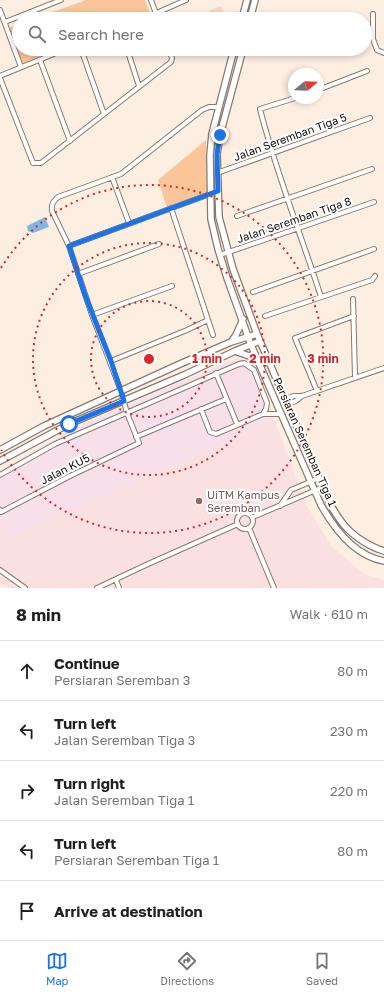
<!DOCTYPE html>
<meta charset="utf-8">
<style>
:root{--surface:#fff;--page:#f2f2f2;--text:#202124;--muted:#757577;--line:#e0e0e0;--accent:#1a73e8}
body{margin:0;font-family:"Golos Text",sans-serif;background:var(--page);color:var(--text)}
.compass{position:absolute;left:288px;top:68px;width:36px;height:36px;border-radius:50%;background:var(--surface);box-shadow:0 2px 6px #0003;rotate:71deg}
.stop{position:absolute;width:12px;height:12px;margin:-9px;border:3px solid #1a73e8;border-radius:50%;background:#fff}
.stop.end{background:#1a73e8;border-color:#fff;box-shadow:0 1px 4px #0008}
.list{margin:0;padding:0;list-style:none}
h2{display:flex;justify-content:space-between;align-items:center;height:52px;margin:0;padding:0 16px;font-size:17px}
h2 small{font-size:13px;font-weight:400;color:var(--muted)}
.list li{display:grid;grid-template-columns:26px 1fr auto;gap:12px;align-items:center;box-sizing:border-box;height:60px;padding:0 16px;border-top:1px solid var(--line)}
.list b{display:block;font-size:15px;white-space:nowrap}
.list p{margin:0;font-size:13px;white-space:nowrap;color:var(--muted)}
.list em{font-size:13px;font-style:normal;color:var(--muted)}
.icon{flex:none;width:22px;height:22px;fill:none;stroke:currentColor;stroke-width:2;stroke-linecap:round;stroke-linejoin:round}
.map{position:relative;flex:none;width:384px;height:588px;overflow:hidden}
.search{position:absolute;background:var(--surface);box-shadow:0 2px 6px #0003;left:12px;right:12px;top:12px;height:44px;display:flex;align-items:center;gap:10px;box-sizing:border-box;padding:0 14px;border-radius:22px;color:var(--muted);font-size:15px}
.sheet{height:352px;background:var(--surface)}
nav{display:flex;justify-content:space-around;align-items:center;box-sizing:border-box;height:56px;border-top:1px solid var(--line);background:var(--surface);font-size:11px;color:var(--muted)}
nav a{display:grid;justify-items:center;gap:2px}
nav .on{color:var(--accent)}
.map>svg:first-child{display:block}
.commercial{fill:#f8e0ea}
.education{fill:#fbe0e1}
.green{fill:#fac699}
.water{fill:#7eb8e2}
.building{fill:#fad4bf}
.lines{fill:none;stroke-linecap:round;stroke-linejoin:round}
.street-casing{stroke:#89796b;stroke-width:6}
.secondary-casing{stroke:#89796b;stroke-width:8}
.street{stroke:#fff;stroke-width:4}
.secondary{stroke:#fff;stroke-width:5.5}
.route{stroke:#1a73e8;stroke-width:5}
.ring{fill:none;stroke:#d62828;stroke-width:2;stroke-dasharray:2 4}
.education-dot{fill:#8d6e63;stroke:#fff;stroke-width:1.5}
.labels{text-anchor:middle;stroke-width:4;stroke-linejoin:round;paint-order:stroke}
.street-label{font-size:11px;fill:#110b06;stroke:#fff}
.education-label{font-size:11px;fill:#785e54;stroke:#fff;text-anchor:start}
.centre{fill:#d62828;stroke:#fff;stroke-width:2}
.ring-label{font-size:12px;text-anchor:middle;font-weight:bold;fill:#d62828;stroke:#fff;stroke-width:4;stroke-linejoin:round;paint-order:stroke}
</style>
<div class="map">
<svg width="384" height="588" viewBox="0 0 384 588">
<rect width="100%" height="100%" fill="#fdeee2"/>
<path class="commercial" d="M237,358L249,361L257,368L275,421L8,538L0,522V470L75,428Z"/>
<path class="education" d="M275,421L307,506L331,546L364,574L384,580V588H9L0,582V521L8,538Z"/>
<path class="green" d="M86,0H145L150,13L134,19H33Z
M19,24V49H58L24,63L20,61L9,30L11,27Z
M206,140L207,193L167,208L158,180Z"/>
<path class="water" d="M45,217L49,227L33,233L28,231L27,226Z"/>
<path class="building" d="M221,6L226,19H212L209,11Z
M195,14L197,19H184V18Z"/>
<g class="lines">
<g class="street-casing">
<path id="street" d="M151,0L158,19
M0,10L21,67
M373,14V39L377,50L384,53
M143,19L186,0
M5,22L61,0
M81,49L104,114
M127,49L139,86
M40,60L70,141
M0,76L66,49
M0,78L33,163H41L171,62L172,58L169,49
M318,90L367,71
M295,98L260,109C276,173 301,234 321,297
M217,173L370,118
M112,177L129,223
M171,208L213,335
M237,216L372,169
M69,246L218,191
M220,255L374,202
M78,274L159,244
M253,292L374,249
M353,299L355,377
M92,315L172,286
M265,316L372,280L375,276
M111,361L187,330L208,320
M216,373L237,424
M317,391L295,338L354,316
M285,399L294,396H302L384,368
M287,404L296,401L302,396
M201,409L210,432L216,434L263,414H282
M136,437L226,399
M0,475L55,444L239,364L244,363L254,370L267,403L266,409L263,414
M280,506L291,490L319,478
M0,510L1,512L70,476L139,443L127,413L121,391L92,315L69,246L52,211C51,204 53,202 58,197L121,174L202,110L209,107H219
M237 521a8 8 0 1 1 16 0a8 8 0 1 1-16 0Z
M253,517L323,487
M249,528L274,588
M0,570L25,588
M116,580L119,588
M97,588L148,564L238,524"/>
</g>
<g class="secondary-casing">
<path id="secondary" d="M242,19L247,0
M250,19L255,0
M234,49L212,134L210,155L211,219L218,249L227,278L251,345L321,505C335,530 355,556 384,561
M243,49L220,135L217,154L219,217L233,269L257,334L331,506C335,512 339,519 344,525C353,536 370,547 384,551
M231,342L236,335L243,319
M235,351L252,357L258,362
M0,450L44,426L180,364L231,342L257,334
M0,461L69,424L184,375L235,351L260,341"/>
</g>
<use href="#street" class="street"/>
<use href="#secondary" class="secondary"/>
</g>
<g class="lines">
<path class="route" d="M69,424L124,401L111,361L85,295L69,246L218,191L217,154L220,135"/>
</g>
<g class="ring">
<circle cx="149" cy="359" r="58"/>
<circle cx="149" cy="359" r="116"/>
<path d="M1 268A174 174 0 1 1 1 450"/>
</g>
<circle class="education-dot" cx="199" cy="501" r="4"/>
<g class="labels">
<g class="street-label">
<text transform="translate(290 137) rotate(-20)" y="4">Jalan Seremban Tiga 5</text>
<text transform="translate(294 220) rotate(-19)" y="4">Jalan Seremban Tiga 8</text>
<text transform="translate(305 442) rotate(66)" y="4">Persiaran Seremban Tiga 1</text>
<text transform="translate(65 469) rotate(-27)" y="4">Jalan KU5</text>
</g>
<g class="education-label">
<text x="207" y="499">UiTM Kampus<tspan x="207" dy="13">Seremban</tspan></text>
</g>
</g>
<circle cx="149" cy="359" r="6" class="centre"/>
<g class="ring-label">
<text x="207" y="363">1 min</text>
<text x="265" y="363">2 min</text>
<text x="323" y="363">3 min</text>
</g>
</svg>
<svg class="compass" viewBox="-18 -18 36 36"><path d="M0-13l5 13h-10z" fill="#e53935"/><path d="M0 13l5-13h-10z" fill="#757577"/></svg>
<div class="stop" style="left:69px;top:424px"></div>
<div class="stop end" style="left:220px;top:135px"></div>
<div class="search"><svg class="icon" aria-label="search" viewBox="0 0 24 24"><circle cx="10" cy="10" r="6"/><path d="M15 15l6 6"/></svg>Search here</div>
</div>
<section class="sheet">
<h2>8 min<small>Walk · 610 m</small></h2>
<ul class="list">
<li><svg class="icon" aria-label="ahead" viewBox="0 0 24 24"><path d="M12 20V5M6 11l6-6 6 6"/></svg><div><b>Continue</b><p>Persiaran Seremban 3</p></div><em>80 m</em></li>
<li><svg class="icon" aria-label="left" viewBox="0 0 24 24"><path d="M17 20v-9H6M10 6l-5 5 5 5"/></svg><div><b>Turn left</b><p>Jalan Seremban Tiga 3</p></div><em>230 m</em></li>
<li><svg class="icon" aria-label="right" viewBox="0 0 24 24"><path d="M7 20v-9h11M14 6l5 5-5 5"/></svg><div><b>Turn right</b><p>Jalan Seremban Tiga 1</p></div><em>220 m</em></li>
<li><svg class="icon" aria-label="left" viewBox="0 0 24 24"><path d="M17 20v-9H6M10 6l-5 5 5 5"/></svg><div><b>Turn left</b><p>Persiaran Seremban Tiga 1</p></div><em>80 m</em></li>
<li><svg class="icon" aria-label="arrive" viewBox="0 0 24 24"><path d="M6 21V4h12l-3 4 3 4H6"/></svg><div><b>Arrive at destination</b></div></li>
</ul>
</section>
<nav>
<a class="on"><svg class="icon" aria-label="map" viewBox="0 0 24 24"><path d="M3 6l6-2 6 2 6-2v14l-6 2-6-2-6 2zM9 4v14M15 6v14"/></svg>Map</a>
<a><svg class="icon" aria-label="directions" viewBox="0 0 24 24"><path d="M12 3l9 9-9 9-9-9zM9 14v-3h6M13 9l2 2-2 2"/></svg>Directions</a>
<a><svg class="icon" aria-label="saved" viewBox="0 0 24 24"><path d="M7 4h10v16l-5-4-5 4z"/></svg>Saved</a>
</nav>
